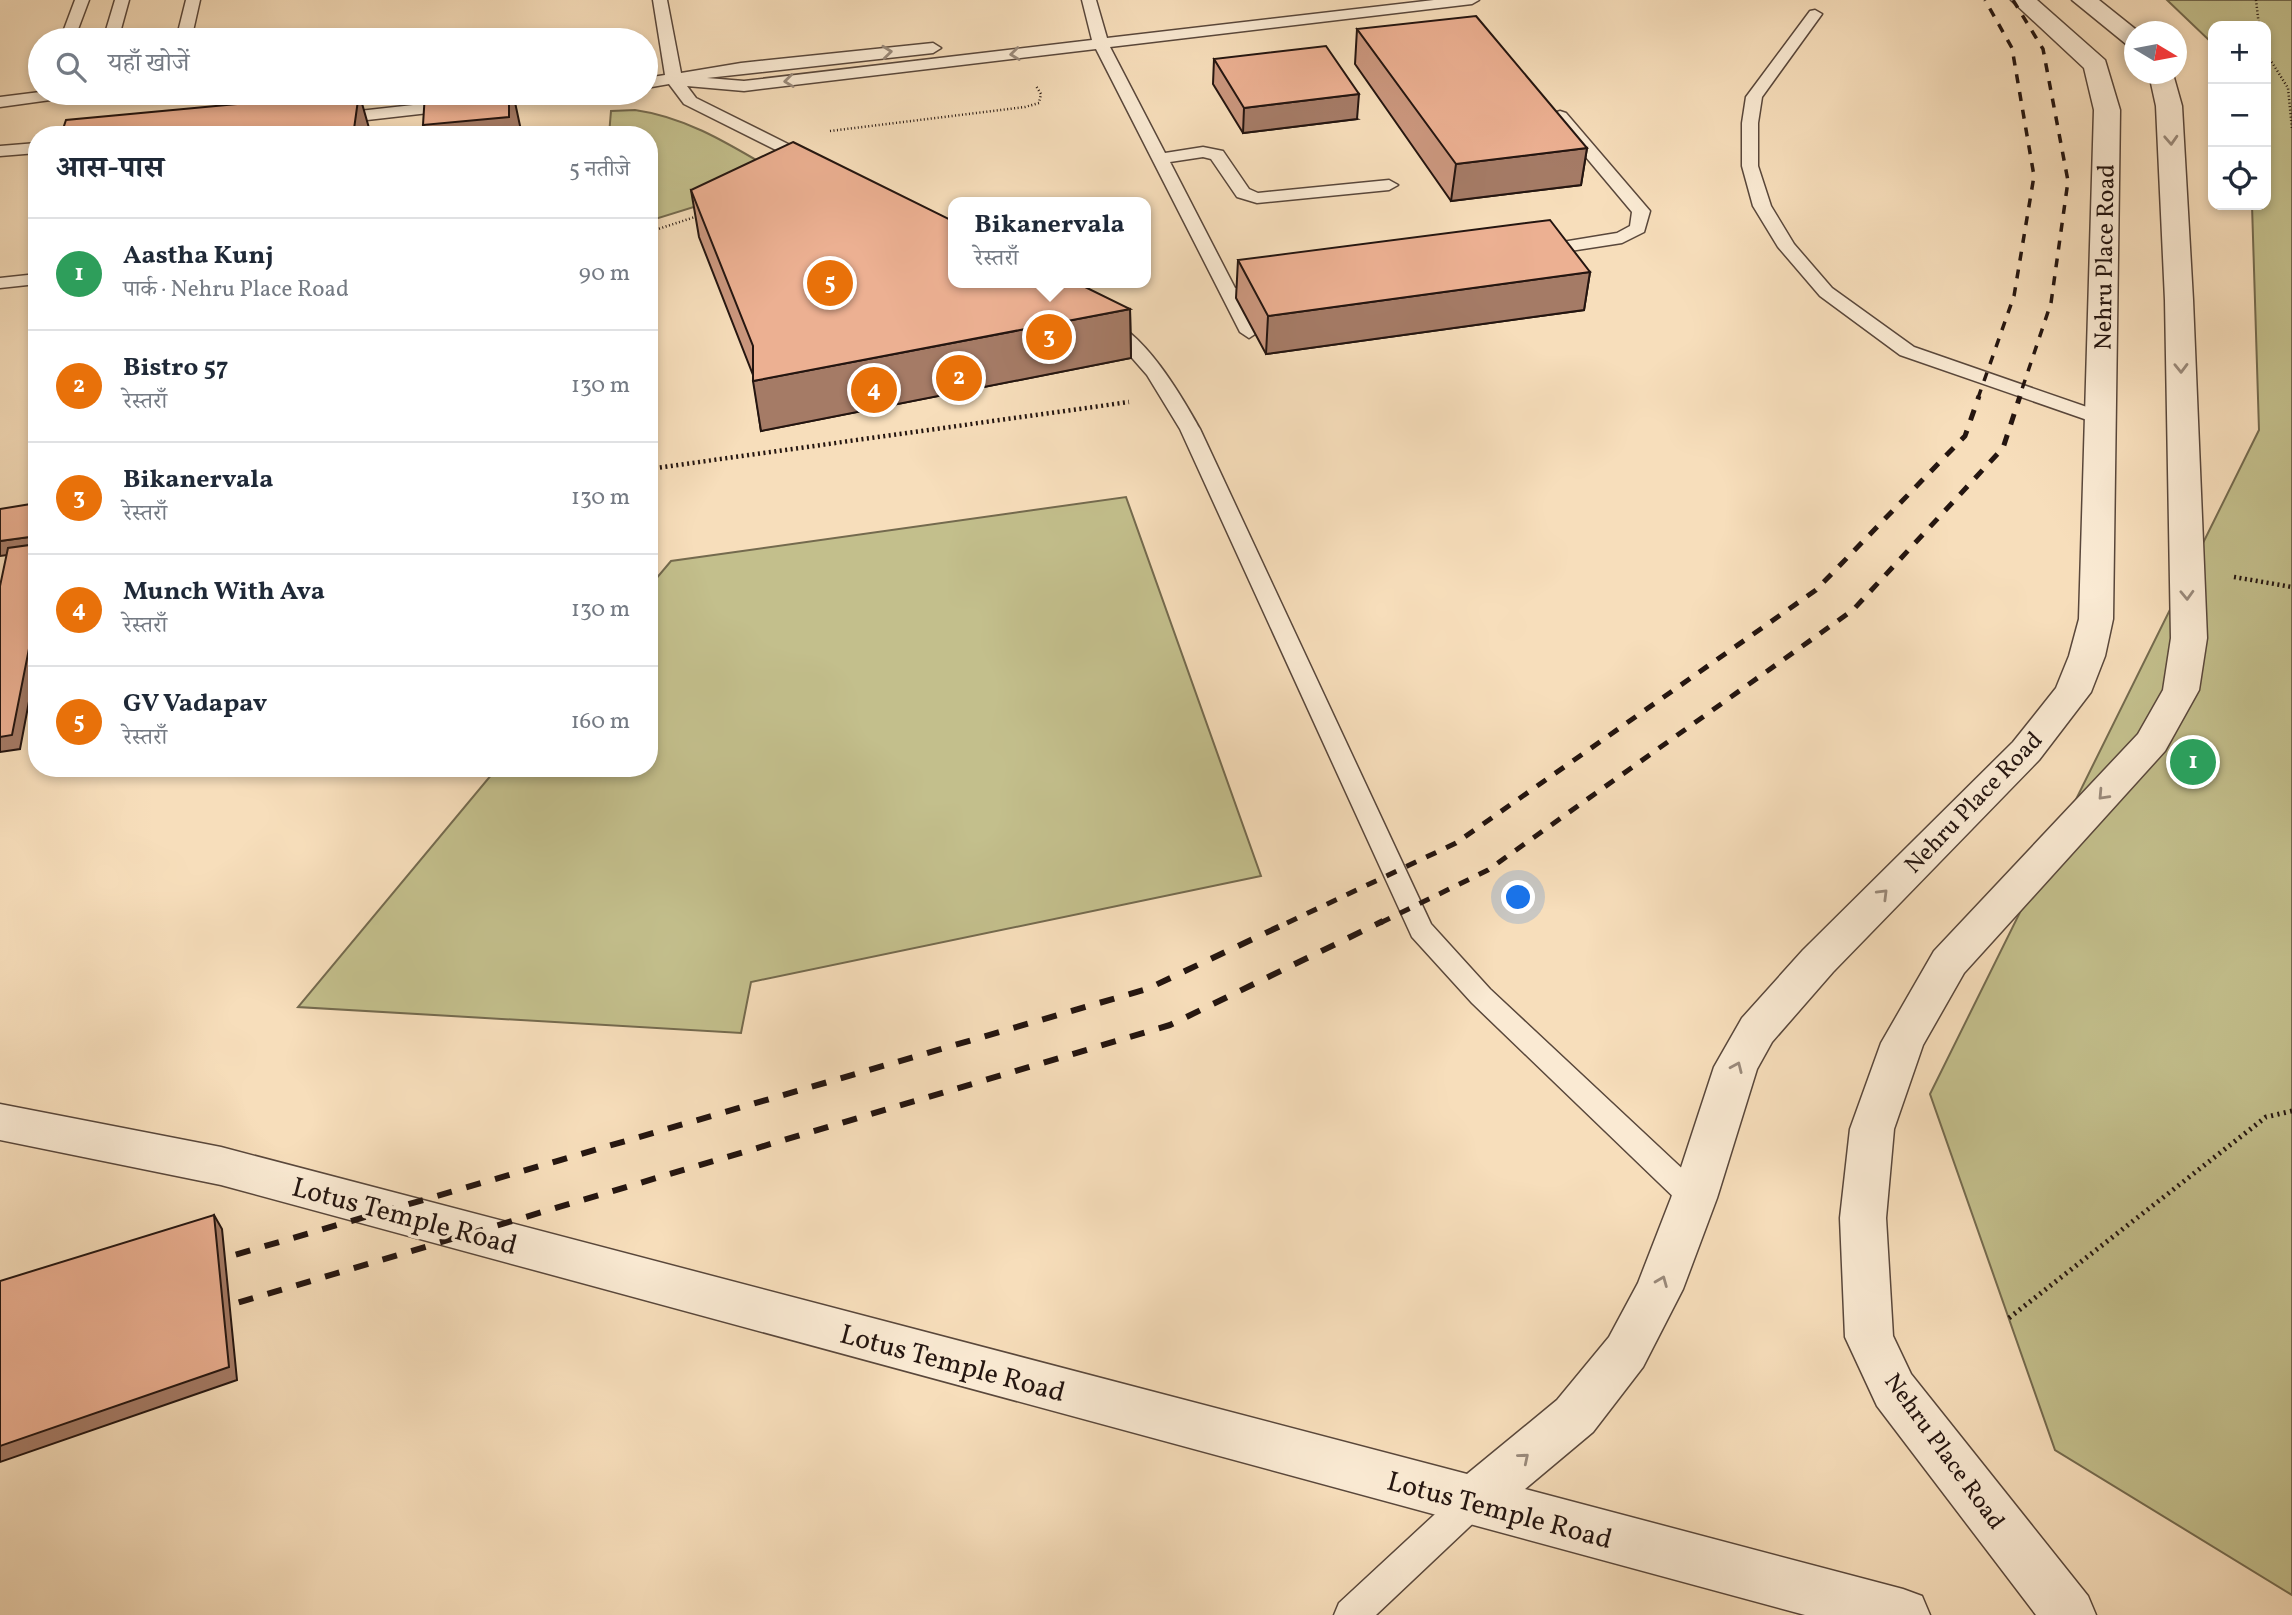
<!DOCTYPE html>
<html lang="hi">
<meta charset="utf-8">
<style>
:root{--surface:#fff;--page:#f2f2f3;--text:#1f2937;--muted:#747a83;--line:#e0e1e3;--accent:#0b8043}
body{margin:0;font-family:Vollkorn,"Noto Serif Devanagari",serif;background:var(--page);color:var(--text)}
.controls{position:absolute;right:21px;top:21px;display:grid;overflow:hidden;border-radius:14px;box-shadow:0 4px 10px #0003}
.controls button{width:63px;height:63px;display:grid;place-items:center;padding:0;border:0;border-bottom:2px solid var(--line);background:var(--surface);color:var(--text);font:35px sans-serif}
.compass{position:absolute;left:2124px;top:21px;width:63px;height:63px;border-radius:50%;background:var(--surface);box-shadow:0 4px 10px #0003;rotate:100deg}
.you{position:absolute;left:1519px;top:898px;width:24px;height:24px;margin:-18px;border:5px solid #fff;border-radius:50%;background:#1a73e8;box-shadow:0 0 0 10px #1a73e833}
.badge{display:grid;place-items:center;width:46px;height:46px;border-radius:50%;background:var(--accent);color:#fff;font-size:23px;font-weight:700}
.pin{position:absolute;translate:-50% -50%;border:4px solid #fff;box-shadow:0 2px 7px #0006}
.popup{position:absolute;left:948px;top:197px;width:203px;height:91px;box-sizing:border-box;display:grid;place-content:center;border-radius:14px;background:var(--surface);filter:drop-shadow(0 2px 5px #0005);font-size:23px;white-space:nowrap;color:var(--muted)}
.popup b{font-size:26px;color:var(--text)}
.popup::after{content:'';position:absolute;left:50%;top:100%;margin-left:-14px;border:14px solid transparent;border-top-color:var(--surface)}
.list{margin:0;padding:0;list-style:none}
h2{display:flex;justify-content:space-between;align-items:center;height:91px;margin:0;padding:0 28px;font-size:30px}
h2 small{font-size:23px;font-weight:400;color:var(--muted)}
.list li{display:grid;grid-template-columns:46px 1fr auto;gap:21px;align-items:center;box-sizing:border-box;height:112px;padding:0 28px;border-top:2px solid var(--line)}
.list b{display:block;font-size:26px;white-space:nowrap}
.list p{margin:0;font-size:23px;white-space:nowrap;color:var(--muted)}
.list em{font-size:23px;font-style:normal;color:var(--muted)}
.icon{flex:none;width:38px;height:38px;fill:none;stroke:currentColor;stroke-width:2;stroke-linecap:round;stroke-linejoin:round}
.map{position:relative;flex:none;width:2292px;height:1615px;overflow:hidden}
.search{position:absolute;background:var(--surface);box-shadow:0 4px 10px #0003;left:28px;top:28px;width:630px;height:77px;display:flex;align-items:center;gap:18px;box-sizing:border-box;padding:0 24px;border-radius:38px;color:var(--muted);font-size:26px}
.panel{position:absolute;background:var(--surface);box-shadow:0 4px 10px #0003;left:28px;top:126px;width:630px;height:651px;border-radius:28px}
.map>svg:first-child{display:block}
.green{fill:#c3bf8c;stroke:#746a4e;stroke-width:2}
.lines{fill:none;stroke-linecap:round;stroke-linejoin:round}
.service-casing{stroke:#59473b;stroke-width:3}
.tertiary-casing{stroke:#59473b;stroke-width:3}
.path-far2{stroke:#241510;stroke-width:2.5;stroke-dasharray:1 2.5;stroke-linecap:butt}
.path-far1{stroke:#241510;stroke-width:4.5;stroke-dasharray:2 3.5;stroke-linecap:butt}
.path{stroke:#241510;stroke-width:5;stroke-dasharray:2 4.5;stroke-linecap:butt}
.service{fill:#faead3;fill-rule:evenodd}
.tertiary{fill:#faead3;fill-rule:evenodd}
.rail-far2{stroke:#241510;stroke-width:3.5;stroke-dasharray:9 9;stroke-linecap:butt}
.rail-far1{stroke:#241510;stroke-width:5;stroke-dasharray:11 11;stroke-linecap:butt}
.rail{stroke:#241510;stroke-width:6;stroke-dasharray:15 15;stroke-linecap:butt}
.wall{fill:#cb977e;stroke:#241510;stroke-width:2}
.shaded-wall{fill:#a57b66;stroke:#241510;stroke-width:2}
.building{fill:#ecb092;stroke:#241510;stroke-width:2}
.oneway{stroke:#9a8a7b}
.labels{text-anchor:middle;stroke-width:7;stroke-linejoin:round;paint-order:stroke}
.street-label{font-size:24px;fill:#241510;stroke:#faead3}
.near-street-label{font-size:28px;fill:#241510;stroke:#faead3}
</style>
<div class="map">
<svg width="2292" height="1615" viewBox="0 0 2292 1615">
<rect width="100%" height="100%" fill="#f7debb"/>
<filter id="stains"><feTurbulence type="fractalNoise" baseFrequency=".00286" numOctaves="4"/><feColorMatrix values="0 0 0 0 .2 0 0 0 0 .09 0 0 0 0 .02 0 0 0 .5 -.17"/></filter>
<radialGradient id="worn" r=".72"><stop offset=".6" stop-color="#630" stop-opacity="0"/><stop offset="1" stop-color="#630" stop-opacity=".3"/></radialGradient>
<path class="green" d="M2167,0H2292V1595L2055,1450L1930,1094L2259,430L2252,205H2266V26H2213V44Z
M635,110C692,118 738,150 787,178L649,221V135H609L611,111Z
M1126,497L1261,876L751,982L741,1033L298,1007L497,768H649V587L671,561Z"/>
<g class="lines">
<g class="service-casing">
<path id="service" d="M75,0H89L74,40H60Z
M115,0H129L118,40H103Z
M186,0H200L191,40H176Z
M653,0H667L681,73L741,63L933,43L941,48L933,53L707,78L744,81L1092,40L1082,0H1096L1107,38L1434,0H1479L1472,4L1110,47L1165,153L1203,147L1223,151L1249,189L1258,193L1389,180L1398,185L1389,190L1257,203L1237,197L1211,159L1203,157L1170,162L1235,288L1269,283L1278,288L1275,292L1241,298L1258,332L1249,338L1240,332L1096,49L744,91L687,86L696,98L818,159L820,163L812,168L684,104L669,84L646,88V78L665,75Z
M1815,10L1822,14L1762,97L1758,123V166L1771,206L1794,244L1832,288L1914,347L2107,414L2110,418L2107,422H2093L1900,355L1820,296L1778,247L1753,206L1742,166V123L1746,97L1810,11Z
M40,92L73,93L65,98L0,107V97Z
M521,93H569L561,98L332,124L324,119L332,114Z
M1560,111L1566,113L1650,211L1644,232L1622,243L1538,256L1529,251L1538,246L1617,233L1630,226L1632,212L1554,119L1552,116L1554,113Z
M37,143V153L0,156V146Z
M37,274V284L0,288V278Z
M1105,319C1143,329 1182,397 1200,429L1431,924L1490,989L1704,1189L1709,1198L1704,1207L1694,1210L1684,1207L1472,1003L1412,937L1180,429L1147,375L1126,351L1096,325Z
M1472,1486L1484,1491L1488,1502L1484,1513L1376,1615H1334L1339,1603L1460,1491Z"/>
</g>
<g class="tertiary-casing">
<path id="tertiary" d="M2011,0H2037L2105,60L2120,110L2113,619L2105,656L2091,692L2039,760L1833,972L1772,1042L1757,1069L1717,1198L1683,1289L1643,1367L1593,1432L1525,1489L1903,1589L1922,1596L1930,1615H1805L221,1185L0,1140V1104L221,1147L1467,1474L1557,1400L1609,1337L1638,1283L1671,1198L1714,1067L1742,1018L1803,950L2013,742L2056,688L2069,656L2079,619L2094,110L2084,68Z
M2072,0H2099L2139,32H2134V46L2126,44Z
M2149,74H2173L2182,106L2193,300L2207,638L2199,690L2165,751L1964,973L1923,1045L1894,1129L1886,1218L1893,1336L1911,1374L2088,1596L2096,1615H2036L1877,1406L1845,1337L1840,1218L1850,1129L1881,1043L1934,951L2138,734L2163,690L2171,638L2165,300L2156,106Z"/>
</g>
<path class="path-far2" d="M2256,0L2259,26
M2266,53L2288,88L2292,129
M830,131L1025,107L1039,103L1041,94L1036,86
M649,232L701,215"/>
<path class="path-far1" d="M649,469L1129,402
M2234,577L2292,587"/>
<path class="path" d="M2009,1318L2266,1117L2292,1111"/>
<use href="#service" class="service"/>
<use href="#tertiary" class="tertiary"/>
<path class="rail-far2" d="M2013,0L2043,49L2068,181L2051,303L2019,398
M1978,398L2014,296L2034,176L2012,48L1985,0"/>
<path class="rail-far1" d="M1287,923L1456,843L1816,590L1965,436L1979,396
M1380,923L1488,870L1853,610L2003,448L2020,396"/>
<path class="rail" d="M207,1263L1147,989L1291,921
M210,1311L1170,1025L1383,921"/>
</g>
<path class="wall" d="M1357,29L1587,148L1581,185L1451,201L1355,64Z
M1214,59L1357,119L1243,133L1213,84Z
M691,190L1130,309L1131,358L761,431L753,375L699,237Z
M1238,260L1590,272L1584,310L1266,354L1236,298Z"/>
<path class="shaded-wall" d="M359,93L371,135H297Z
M509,93H513L522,135H426L423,125Z
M1359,94L1357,119L1243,133L1244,108Z
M1587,148L1581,185L1451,201L1456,164Z
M1590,272L1584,310L1266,354L1268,316Z
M1130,309L1131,358L761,431L753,381Z
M37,536V551L0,556V541Z
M37,608V659L20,749L0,752V737Z
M214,1215L222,1229L237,1380L0,1462V1446Z"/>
<path class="building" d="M1476,16L1587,148L1456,164L1357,29Z
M1326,46L1359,94L1244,108L1214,59Z
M354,93H359L354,129L297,135H61L66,120Z
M425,93H509V117L423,125Z
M793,142L953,221V283H1077L1130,309L753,381V346L691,190Z
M1550,220L1590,272L1268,316L1238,260Z
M37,503V536L0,541V509Z
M37,544V608L12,735L0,737V586L8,548Z
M214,1215L229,1367L0,1446V1281Z"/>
<defs><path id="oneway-chevron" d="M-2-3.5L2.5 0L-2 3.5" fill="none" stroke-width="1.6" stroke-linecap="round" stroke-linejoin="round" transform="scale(1.75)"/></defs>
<g class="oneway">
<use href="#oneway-chevron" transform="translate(887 52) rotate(-6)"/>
<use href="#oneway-chevron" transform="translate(1015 54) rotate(173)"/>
<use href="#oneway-chevron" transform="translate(789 81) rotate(173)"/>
<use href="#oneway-chevron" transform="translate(2171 140) rotate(87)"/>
<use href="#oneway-chevron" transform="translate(2181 368) rotate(89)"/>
<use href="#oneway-chevron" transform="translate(2187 595) rotate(88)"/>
<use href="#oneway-chevron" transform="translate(2103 795) rotate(133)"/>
<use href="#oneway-chevron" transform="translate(1883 894) rotate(-45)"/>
<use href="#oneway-chevron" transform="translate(1737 1067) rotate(-66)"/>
<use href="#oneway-chevron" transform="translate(1662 1281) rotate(-68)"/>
<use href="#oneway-chevron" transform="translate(1524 1458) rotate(-40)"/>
</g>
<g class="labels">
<g class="street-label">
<text transform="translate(2104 257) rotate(-89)" y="8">Nehru Place Road</text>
<text transform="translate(1973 802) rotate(-46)" y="8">Nehru Place Road</text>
<text transform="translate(1945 1451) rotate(54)" y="8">Nehru Place Road</text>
</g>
<g class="near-street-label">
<text transform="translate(405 1215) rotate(15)" y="10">Lotus Temple Road</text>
<text transform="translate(953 1362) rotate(15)" y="10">Lotus Temple Road</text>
<text transform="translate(1500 1509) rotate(15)" y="10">Lotus Temple Road</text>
</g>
</g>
<rect width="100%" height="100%" filter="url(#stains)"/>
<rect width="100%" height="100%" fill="url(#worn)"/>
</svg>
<div class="controls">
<button>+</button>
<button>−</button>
<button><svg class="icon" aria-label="locate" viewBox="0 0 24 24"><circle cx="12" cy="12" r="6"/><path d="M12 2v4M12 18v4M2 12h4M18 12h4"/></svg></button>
</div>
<svg class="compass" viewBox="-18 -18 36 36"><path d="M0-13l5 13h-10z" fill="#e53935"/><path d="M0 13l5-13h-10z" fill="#747a83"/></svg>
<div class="you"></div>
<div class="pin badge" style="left:2193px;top:762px;background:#2e9e5b">1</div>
<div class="pin badge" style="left:959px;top:378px;background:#e8710a">2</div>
<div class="pin badge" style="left:1049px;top:337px;background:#e8710a">3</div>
<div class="popup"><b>Bikanervala</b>रेस्तराँ</div>
<div class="pin badge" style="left:874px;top:390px;background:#e8710a">4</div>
<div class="pin badge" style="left:830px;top:283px;background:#e8710a">5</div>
<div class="search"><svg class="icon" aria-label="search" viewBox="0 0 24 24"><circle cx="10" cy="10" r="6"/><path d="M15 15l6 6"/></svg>यहाँ खोजें</div>
<section class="panel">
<h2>आस-पास<small>5 नतीजे</small></h2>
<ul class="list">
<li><span class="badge" style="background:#2e9e5b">1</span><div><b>Aastha Kunj</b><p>पार्क · Nehru Place Road</p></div><em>90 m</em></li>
<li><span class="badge" style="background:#e8710a">2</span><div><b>Bistro 57</b><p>रेस्तराँ</p></div><em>130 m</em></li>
<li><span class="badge" style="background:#e8710a">3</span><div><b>Bikanervala</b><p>रेस्तराँ</p></div><em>130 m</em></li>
<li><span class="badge" style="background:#e8710a">4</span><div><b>Munch With Ava</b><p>रेस्तराँ</p></div><em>130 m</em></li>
<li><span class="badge" style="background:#e8710a">5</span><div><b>GV Vadapav</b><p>रेस्तराँ</p></div><em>160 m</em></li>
</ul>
</section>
</div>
